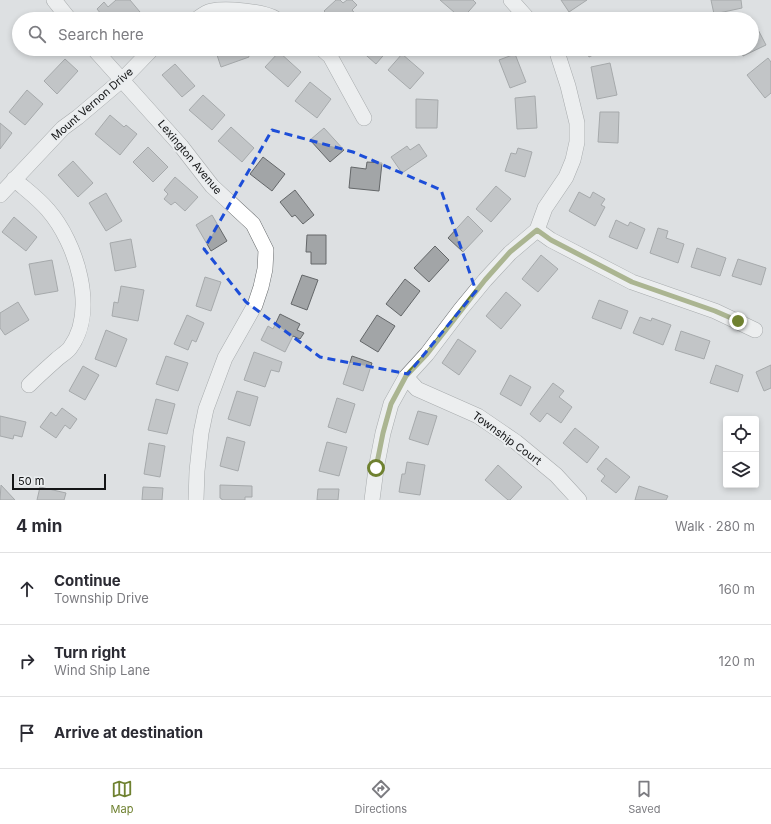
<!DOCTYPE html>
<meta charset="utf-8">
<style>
:root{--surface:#fff;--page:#f2f2f3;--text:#2b2b33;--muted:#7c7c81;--line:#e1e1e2;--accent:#6f8130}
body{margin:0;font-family:Inter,sans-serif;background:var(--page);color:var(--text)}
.controls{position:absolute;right:12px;bottom:12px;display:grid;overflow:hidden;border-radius:4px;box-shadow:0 2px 6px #0003}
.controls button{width:36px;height:36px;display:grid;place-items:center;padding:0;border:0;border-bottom:1px solid var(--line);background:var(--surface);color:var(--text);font:20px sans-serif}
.scale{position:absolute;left:12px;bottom:10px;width:94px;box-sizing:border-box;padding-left:4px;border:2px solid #141516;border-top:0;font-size:11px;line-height:14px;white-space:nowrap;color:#141516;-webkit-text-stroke:3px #eaedef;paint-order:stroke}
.stop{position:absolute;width:12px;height:12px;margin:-9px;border:3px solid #6f8130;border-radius:50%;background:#fff}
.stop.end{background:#6f8130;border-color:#fff;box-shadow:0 1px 4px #0008}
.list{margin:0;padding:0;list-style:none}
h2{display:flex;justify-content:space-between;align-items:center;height:52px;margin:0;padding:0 16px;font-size:17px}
h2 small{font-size:13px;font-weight:400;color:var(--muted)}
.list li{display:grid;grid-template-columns:26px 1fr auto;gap:12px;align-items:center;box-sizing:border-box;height:72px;padding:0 16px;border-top:1px solid var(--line)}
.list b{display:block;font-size:15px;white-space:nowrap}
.list p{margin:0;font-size:13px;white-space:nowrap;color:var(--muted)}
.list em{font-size:13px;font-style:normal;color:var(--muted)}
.icon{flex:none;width:22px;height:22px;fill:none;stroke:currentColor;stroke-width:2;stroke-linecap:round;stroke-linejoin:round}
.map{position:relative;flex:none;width:771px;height:500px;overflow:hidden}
.search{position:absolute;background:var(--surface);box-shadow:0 2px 6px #0003;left:12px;right:12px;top:12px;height:44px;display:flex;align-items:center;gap:10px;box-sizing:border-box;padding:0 14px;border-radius:22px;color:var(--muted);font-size:15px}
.sheet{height:268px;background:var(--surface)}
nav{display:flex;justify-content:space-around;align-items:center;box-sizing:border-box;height:56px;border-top:1px solid var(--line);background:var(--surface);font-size:11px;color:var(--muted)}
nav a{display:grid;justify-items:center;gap:2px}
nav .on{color:var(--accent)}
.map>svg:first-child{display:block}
.building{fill:#a2a5a7;stroke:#646769}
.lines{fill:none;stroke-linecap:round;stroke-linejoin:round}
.street-casing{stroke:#696c6e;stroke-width:16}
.street{stroke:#fff;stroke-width:15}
.route{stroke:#6f8130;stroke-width:5}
.marked{fill:none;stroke:#1d4ed8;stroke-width:3;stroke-dasharray:8 5;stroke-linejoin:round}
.labels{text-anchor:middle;stroke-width:4;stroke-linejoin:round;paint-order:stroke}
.street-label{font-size:11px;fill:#141516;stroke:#eaedef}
</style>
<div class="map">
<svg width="771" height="500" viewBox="0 0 771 500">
<rect width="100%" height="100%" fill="#dde0e2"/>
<path class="building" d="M116,0H130L140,12L132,19H105L97,9L104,2L108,7Z
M336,0H340L343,3L347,0H352L357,5L352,10L359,18L358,19H332L324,11Z
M440,0H473L476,3L462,19Z
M561,0H587L569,12Z
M711,0H741L742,8L714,14Z
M752,18L766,45L743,56L740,49H752V19H750Z
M215,49H247L249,57L221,67Z
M359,49H387L388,50L376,64Z
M478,49H490L485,55Z
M585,49H605L589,57Z
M279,52L301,72L288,87L265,67Z
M402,54L424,73L410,89L388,70Z
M515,54L526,82L510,88L499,60Z
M768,58L771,62V93L765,98L747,75Z
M65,59L78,71L57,94L44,81Z
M610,63L617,95L597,99L591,67Z
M175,64L195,86L182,97L162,75Z
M310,82L331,99L317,118L295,101Z
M27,90L43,104L25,125L9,112Z
M203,95L225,115L212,130L189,110Z
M535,96L537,128L517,129L515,98Z
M416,99L438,100L437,128H416Z
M600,112H619L618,143L598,142Z
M110,115L124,127L126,125L137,134L120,155L95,134Z
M0,123L12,133L0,149Z
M231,127L254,148L242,162L218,141Z
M324,128L344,150L330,162L310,140Z
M419,144L427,156L402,173L391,157L407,146L410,150Z
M148,147L168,167L153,182L133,162Z
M518,148L532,152L525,177L505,171L511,153L516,154Z
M263,157L285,174L272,191L250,174Z
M73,161L93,183L78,197L58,175Z
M367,162L382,163L379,191L349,188L351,167L366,169Z
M175,177L198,197L185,211L175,202L171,205L164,199L168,194L164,190Z
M496,186L511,199L491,222L476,209Z
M295,190L314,215L303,224L295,215L292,217L280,202Z
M579,192L590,198L593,192L605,199L601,205L605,207L595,226L569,211Z
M106,193L122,221L106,231L89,203Z
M212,215L227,241L211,251L196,225Z
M468,216L483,231L463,252L448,238Z
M14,217L37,237L26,251L2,232Z
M616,220L628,226L630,222L645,229L637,249L609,237Z
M658,228L668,231L666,238L684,244L678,263L650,253Z
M307,235H326V264H311V252H306Z
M131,239L136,267L115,271L110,243Z
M435,246L449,260L429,282L414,268Z
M697,248L726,258L720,276L691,267Z
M541,255L558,269L538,292L522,279Z
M738,259L766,268L761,285L732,276Z
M52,260L58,291L35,295L29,264Z
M302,275L318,280L307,310L291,304Z
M205,277L221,282L211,311L196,306Z
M405,279L420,291L401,316L386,304Z
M121,286L144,290L138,321L112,316L114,302L118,303Z
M506,292L521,305L501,329L486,316Z
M599,300L628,311L621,329L592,318Z
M18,302L29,320L5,335L0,328V313Z
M280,314L300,324L297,330L304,333L300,339L293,336L285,352L261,340L268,326L273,329Z
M187,315L204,323L196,342L192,340L188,350L174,344Z
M377,315L395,326L378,352L360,341Z
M640,317L651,321L652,318L671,325L663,345L633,333Z
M106,330L127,339L116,367L95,359Z
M681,331L710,341L704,359L675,350Z
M458,339L476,351L459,375L442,363Z
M254,352L282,362L279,372L271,370L265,387L244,380Z
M166,356L188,363L178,391L156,384Z
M352,356L372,363L363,391L343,384Z
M716,365L743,375L738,392L710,383Z
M771,365V388L764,391L756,372Z
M83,366L99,375L85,400L69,391Z
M510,375L531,387L521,406L500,394Z
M553,383L564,391L559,397L572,407L561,423L547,413L540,422L530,414Z
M237,391L258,397L250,426L228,419Z
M337,398L355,404L346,433L328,427Z
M156,399L175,404L167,434L148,430Z
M62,408L77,419L70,429L65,425L56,438L40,427L51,412L56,416Z
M418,411L437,416L428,445L409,439Z
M0,416L26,422L22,437L14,435L13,439L0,436Z
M575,428L599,447L587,463L563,443Z
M227,437L245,442L238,471L220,466Z
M327,442L347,447L339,476L319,471Z
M149,443L165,446L160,477L144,474Z
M606,458L630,477L616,493L601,481L605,476L597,469Z
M407,462L425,465L420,495L399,492L402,474H405Z
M498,465L522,487L510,500H508L485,480Z
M1,485L15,500H0Z
M220,485L252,486V497H245V500H222V499L220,498Z
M639,486L668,496L666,500H635Z
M40,487L66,493L64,500H37Z
M143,487L163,488L162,500H142Z
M318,489H339L338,500H317Z"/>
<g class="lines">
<g class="street-casing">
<path id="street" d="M54,0L69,19
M511,0L528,19
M197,19C201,16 206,12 211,11C226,8 263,11 276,19
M94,49L181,146L212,186L253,224L266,250L265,269L261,287L255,305L225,358L206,409L201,433L197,471L196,500
M322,49L330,56L364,118
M14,179C25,189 38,198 48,210C76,242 98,310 70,348C66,353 60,356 56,360C47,368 38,376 29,385
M0,195L63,128L78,117L123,79L152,49
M537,230L551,240L632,282L715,311L755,330
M406,377L417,389L478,416L516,442L556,475L579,500
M372,500L376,469L383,433L391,404L406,377L427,354L461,309L485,280L510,253L537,230L545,208L566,177L573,160L577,142V123L568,86L556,49"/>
</g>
<use href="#street" class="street"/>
</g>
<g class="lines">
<path class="route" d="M376,468L383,433L391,404L406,376L427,354L485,280L510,252L537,230L551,240L632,282L715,311L738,321"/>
</g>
<path d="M0 0H771V500H0ZM272,130L353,152L441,190L476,291L408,374L320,357L246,302L204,249Z" fill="#dde0e2" fill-opacity=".55" fill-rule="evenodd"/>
<path class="marked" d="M272,130L353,152L441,190L476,291L408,374L320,357L246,302L204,249Z"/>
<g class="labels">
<g class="street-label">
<text transform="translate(92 104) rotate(-41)" y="4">Mount Vernon Drive</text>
<text transform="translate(190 157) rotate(50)" y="4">Lexington Avenue</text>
<text transform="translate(507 438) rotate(36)" y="4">Township Court</text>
</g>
</g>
</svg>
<div class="controls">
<button><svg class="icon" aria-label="locate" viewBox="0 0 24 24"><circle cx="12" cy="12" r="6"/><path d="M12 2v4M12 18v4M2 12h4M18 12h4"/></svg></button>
<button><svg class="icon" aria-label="layers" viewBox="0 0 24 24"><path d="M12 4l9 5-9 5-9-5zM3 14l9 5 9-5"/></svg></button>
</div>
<div class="scale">50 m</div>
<div class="stop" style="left:376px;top:468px"></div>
<div class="stop end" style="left:738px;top:321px"></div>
<div class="search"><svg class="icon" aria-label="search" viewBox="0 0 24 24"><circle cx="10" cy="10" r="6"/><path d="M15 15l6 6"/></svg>Search here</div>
</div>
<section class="sheet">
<h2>4 min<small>Walk · 280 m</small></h2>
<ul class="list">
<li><svg class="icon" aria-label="ahead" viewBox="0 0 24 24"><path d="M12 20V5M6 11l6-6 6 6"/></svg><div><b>Continue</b><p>Township Drive</p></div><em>160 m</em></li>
<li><svg class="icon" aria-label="right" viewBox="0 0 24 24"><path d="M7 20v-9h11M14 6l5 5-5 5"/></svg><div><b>Turn right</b><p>Wind Ship Lane</p></div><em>120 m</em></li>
<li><svg class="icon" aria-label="arrive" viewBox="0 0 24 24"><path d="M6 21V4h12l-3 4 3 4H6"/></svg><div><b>Arrive at destination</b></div></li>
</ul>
</section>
<nav>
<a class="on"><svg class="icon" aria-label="map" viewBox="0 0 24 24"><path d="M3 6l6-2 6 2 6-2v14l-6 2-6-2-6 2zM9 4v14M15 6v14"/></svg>Map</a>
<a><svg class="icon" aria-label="directions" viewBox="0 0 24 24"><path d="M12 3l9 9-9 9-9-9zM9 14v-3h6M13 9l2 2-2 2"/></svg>Directions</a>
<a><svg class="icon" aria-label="saved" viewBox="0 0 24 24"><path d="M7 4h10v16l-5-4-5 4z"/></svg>Saved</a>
</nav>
